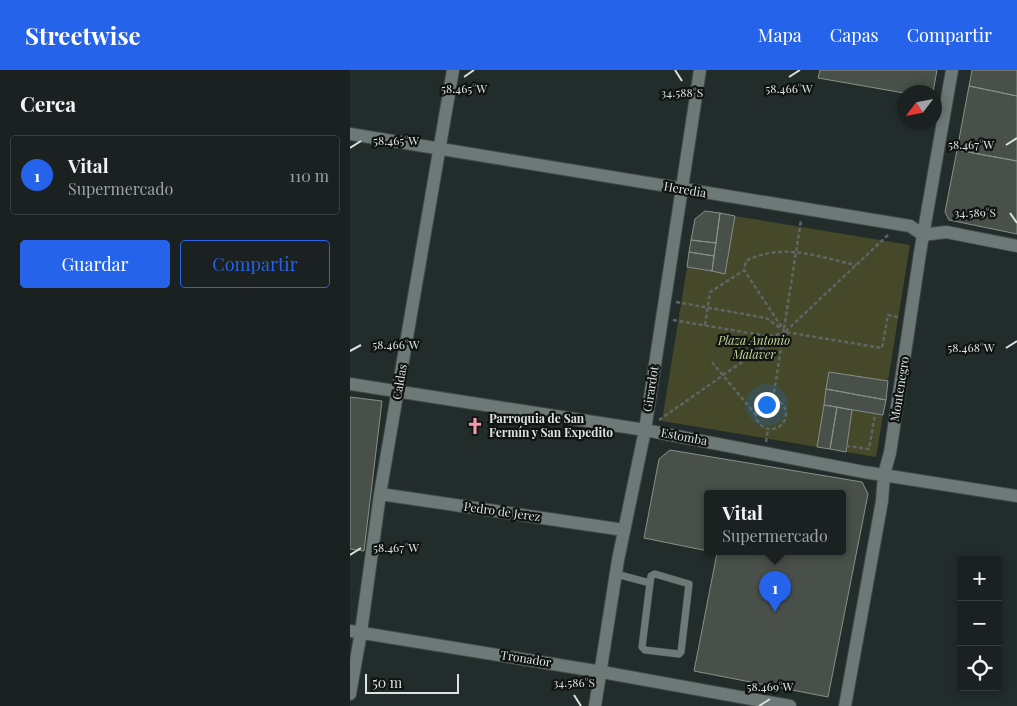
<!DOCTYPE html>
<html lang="es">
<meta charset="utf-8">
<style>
:root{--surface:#1a2120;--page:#272e2d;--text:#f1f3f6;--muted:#9fa3a5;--line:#383e3e;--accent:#2563eb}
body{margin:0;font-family:"Playfair Display",serif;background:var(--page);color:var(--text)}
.controls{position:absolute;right:15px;bottom:15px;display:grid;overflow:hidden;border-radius:5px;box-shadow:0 2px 8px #0003}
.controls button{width:45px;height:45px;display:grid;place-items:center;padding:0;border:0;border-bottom:1px solid var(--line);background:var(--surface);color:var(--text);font:25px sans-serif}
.compass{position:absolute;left:547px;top:15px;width:45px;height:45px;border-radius:50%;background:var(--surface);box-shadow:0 2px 8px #0003;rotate:238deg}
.scale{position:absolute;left:15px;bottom:12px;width:94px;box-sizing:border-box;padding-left:5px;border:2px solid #dbe2e0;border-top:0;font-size:14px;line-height:18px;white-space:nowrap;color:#dbe2e0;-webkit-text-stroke:4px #0f1312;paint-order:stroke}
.you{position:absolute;left:416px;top:334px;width:18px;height:18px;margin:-12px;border:4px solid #fff;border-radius:50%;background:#1a73e8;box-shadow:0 0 0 8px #1a73e833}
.badge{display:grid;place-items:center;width:32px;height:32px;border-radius:50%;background:var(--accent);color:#fff;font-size:16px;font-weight:700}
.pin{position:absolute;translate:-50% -41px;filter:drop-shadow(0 1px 2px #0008)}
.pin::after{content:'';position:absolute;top:26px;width:18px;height:15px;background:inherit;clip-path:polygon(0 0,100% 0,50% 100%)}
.popup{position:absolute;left:354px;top:420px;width:142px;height:65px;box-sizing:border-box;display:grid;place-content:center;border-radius:5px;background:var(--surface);filter:drop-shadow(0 1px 4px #0005);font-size:16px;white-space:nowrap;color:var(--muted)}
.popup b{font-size:19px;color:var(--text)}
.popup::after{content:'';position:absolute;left:50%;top:100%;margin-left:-10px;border:10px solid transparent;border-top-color:var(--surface)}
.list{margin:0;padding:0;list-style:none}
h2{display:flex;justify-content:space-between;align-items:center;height:65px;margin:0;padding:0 20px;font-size:21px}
h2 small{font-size:16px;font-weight:400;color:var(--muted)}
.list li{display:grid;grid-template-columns:32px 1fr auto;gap:15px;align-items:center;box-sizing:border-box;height:80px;margin:0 10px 10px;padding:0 10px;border:1px solid var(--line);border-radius:5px}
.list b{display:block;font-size:19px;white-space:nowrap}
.list p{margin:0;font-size:16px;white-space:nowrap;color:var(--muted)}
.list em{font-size:16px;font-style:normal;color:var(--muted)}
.actions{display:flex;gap:10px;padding:15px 20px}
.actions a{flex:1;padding:11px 0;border:1px solid var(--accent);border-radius:5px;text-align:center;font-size:18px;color:var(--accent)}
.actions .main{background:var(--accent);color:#fff}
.icon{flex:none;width:28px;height:28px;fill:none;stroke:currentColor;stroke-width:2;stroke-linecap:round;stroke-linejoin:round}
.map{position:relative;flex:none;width:667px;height:636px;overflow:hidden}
header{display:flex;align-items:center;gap:30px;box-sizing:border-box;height:70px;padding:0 25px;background:var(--accent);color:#fff}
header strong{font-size:24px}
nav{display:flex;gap:28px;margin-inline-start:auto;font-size:18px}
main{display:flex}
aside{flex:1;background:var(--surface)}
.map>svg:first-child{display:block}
.green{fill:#45492a}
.building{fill:#485049;stroke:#889089}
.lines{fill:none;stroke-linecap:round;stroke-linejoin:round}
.lane-casing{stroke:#414a48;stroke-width:8}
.street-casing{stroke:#414a48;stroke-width:14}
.path{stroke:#5d6664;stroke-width:2.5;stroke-dasharray:4 2.5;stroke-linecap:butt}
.lane{stroke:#6d7976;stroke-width:7}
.street{stroke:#6d7976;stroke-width:12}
.ticks{fill:none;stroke:#dbe2e0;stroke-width:2}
.labels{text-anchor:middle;stroke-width:4.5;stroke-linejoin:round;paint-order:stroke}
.street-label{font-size:12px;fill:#dbe2e0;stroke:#0f1312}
.park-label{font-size:12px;font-style:italic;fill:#ccd698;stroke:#0f1312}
.poi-label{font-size:12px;font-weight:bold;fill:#dbe2e0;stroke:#0f1312;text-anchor:start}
.ticks-label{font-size:12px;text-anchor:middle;fill:#dbe2e0;stroke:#0f1312;stroke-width:4.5;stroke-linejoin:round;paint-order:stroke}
</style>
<header>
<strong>Streetwise</strong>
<nav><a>Mapa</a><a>Capas</a><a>Compartir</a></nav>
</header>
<main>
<aside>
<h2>Cerca<small></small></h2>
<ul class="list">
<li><span class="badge">1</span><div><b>Vital</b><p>Supermercado</p></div><em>110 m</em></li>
</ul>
<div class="actions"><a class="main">Guardar</a><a>Compartir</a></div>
</aside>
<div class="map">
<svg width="667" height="636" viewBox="0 0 667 636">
<rect width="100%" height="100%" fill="#222c2a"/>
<path class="green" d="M385,146L560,175L538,311L479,302L467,377L312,351L337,197L375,203Z
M502,340L533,345L526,387L496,382Z"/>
<path class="building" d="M470,0H587L583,22L554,23L468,8Z
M622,0H667V26L619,16Z
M619,16L667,26V91L607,80Z
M607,80L667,91V164L599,150L595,142Z
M355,141L370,143L366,173L341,170L345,149Z
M370,143L385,146L375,204L362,201Z
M341,170L366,173L364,186L339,182Z
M339,182L364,186L362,201L337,197Z
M479,302L538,311L536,330L476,319Z
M476,319L536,330L533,345L474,335Z
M0,327L32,331L14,481L0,479Z
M474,335L487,337L480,379L467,377Z
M487,337L502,340L496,382L480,379Z
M320,380L512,412L518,424L478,627L344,601L367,483L358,481H492V423H358V481L294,468L309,389Z"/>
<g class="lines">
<g class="lane-casing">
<path id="lane" d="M266,504L300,513
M305,504L339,514L331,582L329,584L295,580L292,577L300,513L301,506Z"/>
</g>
<g class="street-casing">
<path id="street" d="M0,64L560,156L573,165L596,162L667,176
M0,314L295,360L514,402L667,426
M30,424L274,460
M0,561L252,602L440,636
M0,624L11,562L30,424L103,0
M245,636L268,490L295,360L350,0
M495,636L532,431L534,404L540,383L570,183L602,0"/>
</g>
<path class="path" d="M538,165L435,262L532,278L538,245L548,247
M326,232L416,248L430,258
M323,250L417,266L431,264
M355,255L360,222L393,201
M435,262L394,200L396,191C433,172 468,187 506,195
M362,292L406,345
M406 344a15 15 0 1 1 30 0a15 15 0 1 1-30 0Z
M423,329L451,150
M309,350L435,262
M416,372L418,359
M496,376L519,379L525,344"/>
<use href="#lane" class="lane"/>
<use href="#street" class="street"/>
</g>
<path class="ticks" d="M325,0L332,11M114,7L124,0M439,7L450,0M656,75L667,68M0,78L11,71M660,143L667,153M656,278L667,271M0,281L11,275M0,485L11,478M224,625L231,636M409,636L420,629"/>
<defs>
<g id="church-bare" transform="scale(1.35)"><path d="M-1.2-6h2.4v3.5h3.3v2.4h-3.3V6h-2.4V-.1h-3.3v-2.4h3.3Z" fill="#f49aa6" stroke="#0f1312" stroke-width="2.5" paint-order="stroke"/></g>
</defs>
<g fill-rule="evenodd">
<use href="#church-bare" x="125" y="356"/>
</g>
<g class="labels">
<g class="street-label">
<text transform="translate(335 120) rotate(10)" y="4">Heredia</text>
<text transform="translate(50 312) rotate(-80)" y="4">Caldas</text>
<text transform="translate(301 319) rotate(-81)" y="4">Girardot</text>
<text transform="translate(550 319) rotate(-81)" y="4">Montenegro</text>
<text transform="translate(334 367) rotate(11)" y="4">Estomba</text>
<text transform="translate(152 442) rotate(8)" y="4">Pedro de Jerez</text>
<text transform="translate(176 589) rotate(9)" y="4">Tronador</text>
</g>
<g class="park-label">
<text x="404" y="275">Plaza Antonio<tspan x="404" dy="14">Malaver</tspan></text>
</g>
<g class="poi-label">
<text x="139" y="353">Parroquia de San<tspan x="139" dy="14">Fermín y San Expedito</tspan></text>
</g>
</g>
<g class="ticks-label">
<text x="439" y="23">58.466°W</text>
<text x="114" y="23">58.465°W</text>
<text x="332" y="27">34.588°S</text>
<text x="46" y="75">58.465°W</text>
<text x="621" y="79">58.467°W</text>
<text x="625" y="147">34.589°S</text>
<text x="46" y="279">58.466°W</text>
<text x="621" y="282">58.468°W</text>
<text x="46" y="482">58.467°W</text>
<text x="224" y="617">34.586°S</text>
<text x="420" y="621">58.469°W</text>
</g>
</svg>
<div class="controls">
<button>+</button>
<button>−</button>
<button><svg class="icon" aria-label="locate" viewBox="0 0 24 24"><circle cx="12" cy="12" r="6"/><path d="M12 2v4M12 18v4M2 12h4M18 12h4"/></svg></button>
</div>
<svg class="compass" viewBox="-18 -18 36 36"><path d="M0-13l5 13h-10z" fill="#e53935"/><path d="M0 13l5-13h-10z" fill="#9fa3a5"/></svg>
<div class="scale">50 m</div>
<div class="you"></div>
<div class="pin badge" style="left:425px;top:542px">1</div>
<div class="popup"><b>Vital</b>Supermercado</div>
</div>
</main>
